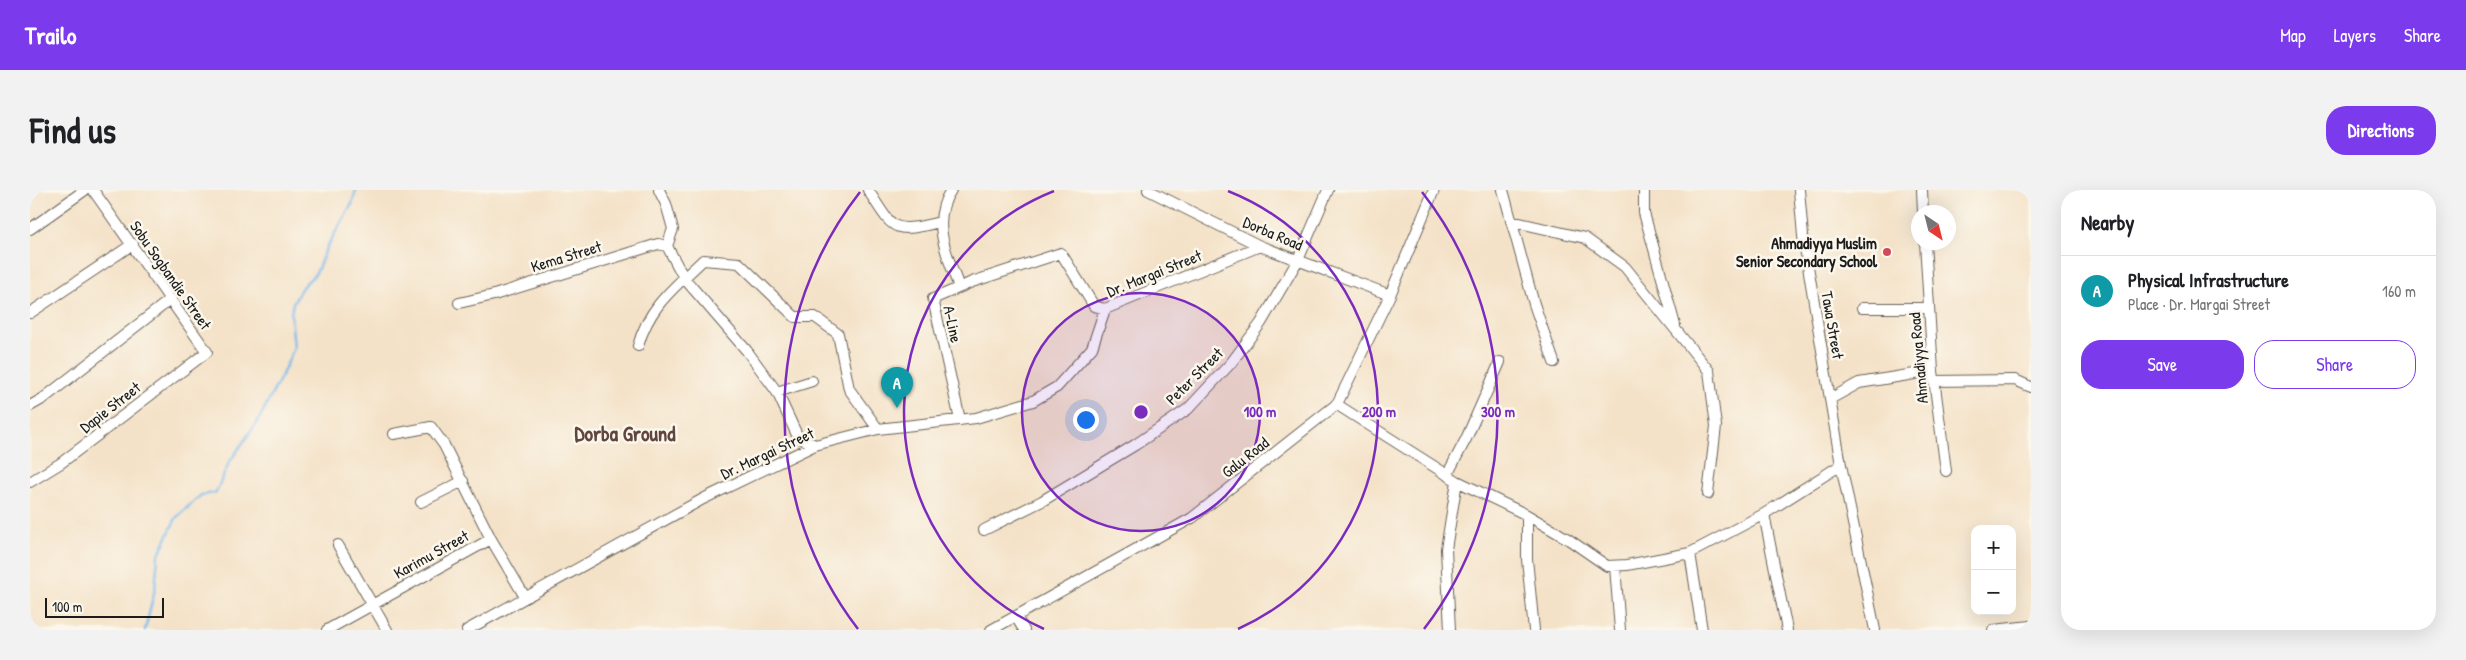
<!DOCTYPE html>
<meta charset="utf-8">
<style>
:root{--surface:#fff;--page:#f2f2f2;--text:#202124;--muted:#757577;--line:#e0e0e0;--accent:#7c3aed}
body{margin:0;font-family:"Patrick Hand",sans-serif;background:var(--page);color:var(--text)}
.controls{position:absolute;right:15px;bottom:15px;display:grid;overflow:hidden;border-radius:10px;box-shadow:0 5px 20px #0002}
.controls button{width:45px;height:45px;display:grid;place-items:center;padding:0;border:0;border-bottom:1px solid var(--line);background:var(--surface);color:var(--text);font:25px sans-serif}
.compass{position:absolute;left:1881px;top:15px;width:45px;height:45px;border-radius:50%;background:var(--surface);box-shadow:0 5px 20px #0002;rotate:145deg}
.scale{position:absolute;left:15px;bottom:12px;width:119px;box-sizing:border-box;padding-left:5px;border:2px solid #1c1c1c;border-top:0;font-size:14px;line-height:18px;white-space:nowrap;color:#1c1c1c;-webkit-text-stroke:4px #fbf7ec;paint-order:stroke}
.you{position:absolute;left:1055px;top:229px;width:18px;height:18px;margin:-12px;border:4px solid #fff;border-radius:50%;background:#1a73e8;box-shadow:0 0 0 8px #1a73e833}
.badge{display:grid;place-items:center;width:32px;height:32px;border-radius:50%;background:var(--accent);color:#fff;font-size:16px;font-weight:700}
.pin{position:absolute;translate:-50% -41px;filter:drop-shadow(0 1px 2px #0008)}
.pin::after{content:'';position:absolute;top:26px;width:18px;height:15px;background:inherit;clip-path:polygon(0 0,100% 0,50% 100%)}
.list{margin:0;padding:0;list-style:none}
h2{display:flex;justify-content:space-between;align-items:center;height:65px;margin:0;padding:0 20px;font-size:21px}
h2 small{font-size:16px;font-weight:400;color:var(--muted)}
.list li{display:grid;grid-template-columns:32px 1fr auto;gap:15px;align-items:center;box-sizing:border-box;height:70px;padding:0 20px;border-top:1px solid var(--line)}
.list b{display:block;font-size:19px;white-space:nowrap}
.list p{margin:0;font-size:16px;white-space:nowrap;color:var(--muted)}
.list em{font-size:16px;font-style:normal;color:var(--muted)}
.actions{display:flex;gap:10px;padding:15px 20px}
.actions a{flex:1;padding:11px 0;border:1px solid var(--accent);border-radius:20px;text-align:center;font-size:18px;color:var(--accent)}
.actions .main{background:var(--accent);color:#fff}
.map{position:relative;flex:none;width:2001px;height:440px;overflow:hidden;border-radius:20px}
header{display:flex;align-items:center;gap:30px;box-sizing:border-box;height:70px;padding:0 25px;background:var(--accent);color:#fff}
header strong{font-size:24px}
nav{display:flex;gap:28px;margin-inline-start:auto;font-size:18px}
.intro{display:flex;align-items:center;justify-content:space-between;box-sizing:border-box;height:120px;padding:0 30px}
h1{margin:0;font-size:35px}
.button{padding:12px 22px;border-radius:20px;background:var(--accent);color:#fff;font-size:18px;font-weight:700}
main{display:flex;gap:30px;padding:0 30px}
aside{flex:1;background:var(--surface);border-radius:20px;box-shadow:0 5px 20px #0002}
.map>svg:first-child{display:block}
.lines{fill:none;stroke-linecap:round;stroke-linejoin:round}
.stream{stroke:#75b7ea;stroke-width:2.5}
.minor-casing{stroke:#686158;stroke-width:12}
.minor{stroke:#fff;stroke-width:10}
.ring{fill:none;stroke:#7b2cbf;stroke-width:2.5}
.poi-dot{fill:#d1495b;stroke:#fbf7ec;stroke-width:2}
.labels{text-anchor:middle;stroke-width:5;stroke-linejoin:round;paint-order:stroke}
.street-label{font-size:16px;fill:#1c1c1c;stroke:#fbf7ec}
.poi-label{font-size:16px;font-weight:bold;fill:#1c1c1c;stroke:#fbf7ec;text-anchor:end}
.district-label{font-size:21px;font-weight:bold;fill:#61463f;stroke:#fbf7ec}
.centre{fill:#7b2cbf;stroke:#fbf7ec;stroke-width:2.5}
.ring-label{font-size:15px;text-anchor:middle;font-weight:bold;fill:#7b2cbf;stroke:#fbf7ec;stroke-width:5;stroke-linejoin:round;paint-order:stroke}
</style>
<header>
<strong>Trailo</strong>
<nav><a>Map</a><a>Layers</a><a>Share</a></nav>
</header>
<div class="intro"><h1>Find us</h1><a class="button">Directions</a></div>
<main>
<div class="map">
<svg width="2001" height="440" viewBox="0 0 2001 440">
<rect width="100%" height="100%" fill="#fbf7ec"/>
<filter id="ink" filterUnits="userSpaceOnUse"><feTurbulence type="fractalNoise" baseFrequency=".02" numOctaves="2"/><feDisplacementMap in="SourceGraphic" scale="10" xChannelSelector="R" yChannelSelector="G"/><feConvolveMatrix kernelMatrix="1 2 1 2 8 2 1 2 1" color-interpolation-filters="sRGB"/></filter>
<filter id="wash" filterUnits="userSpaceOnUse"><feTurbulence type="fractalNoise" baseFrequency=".0096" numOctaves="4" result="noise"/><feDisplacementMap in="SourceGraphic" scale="20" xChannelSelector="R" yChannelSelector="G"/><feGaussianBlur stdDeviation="1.12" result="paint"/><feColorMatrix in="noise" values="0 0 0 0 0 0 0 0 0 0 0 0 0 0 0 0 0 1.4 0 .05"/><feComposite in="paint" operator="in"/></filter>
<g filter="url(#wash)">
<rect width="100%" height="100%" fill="#f4e2c8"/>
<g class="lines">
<path class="stream" d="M115,440L125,399L128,366L146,328L171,305L185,303L187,300L199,273L229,229L251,187L264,158L261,124L263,113L272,97L286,83L297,57L322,14L326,0"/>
</g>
</g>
<g filter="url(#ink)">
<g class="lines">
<g class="minor-casing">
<path id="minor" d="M629,0L636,14L643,39L637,56
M838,0C864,40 861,44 910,32
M921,0C900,32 917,65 929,97
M1118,0L1230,56L1360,105
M1473,0L1504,114L1524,172
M1614,0V23L1645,135
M1769,0L1773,46L1811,275L1845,440
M1892,0L1893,22
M1481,31L1555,48L1595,77L1679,181L1686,236L1678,304
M0,39L55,0
M1895,52L1903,181L1916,281
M429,113L464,105L628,54L637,56L654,88L717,161L747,202L782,191
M1832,118H1899
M0,123L103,54
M608,156C619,116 644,98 673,70L709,73L765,127H785L808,144L819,199L848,239
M1904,191L1985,190L2001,197
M747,202L768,247L785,255
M1800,209L1829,193L1903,181
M1306,214L1427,291L1497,325L1538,349L1577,376L1597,375L1660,363L1734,324L1811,275
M0,216L14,208L141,109
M930,230L903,109L942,92L1031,63L1064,116L1075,119
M364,244L401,237L414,255L461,349
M1417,285L1436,249L1470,172
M0,292L31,273L177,162L63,0
M391,312L433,291
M1734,324L1757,440
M1497,325V369L1504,440
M954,340L1012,311L1105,255L1158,219L1201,173L1231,133L1268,70L1298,0
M308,355L357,440
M1660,363L1672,440
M1585,376L1590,440
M986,427L994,440
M297,440L461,349L495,407
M437,440L673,309L785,255L848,239L946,228L1003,211L1027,197L1062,158L1075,119L1230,56
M961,440L1162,328L1307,214L1360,105L1404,0
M1420,440L1416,359L1427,291
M1963,440L2001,436"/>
</g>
<use href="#minor" class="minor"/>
</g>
</g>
<circle cx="1111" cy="222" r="119" fill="#7b2cbf" fill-opacity=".12"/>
<g class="ring">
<circle cx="1111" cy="222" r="119"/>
<path d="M1014 439A238 238 0 0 1 1024 1M1198 1A238 238 0 0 1 1208 439"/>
<path d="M828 439A357 357 0 0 1 830 2M1392 2A357 357 0 0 1 1394 439"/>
</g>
<circle class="poi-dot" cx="1857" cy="62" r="5"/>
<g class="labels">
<g class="street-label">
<text transform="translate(1243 43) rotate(23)" y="6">Dorba Road</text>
<text transform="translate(536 66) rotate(-17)" y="6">Kema Street</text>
<text transform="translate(1124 83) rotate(-22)" y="6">Dr. Margai Street</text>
<text transform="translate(141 85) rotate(55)" y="6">Sobu Sogbandie Street</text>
<text transform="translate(923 134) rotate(78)" y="6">A-Line</text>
<text transform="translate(1803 135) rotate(80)" y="6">Tawa Street</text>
<text transform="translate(1888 168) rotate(-95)" y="6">Ahmadiyya Road</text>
<text transform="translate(1164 186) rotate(-45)" y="6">Peter Street</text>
<text transform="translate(80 217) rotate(-38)" y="6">Dapie Street</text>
<text transform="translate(737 263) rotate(-25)" y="6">Dr. Margai Street</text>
<text transform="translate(1215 267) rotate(-38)" y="6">Galu Road</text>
<text transform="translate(401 364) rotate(-29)" y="6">Karimu Street</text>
</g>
<g class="poi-label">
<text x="1847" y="59">Ahmadiyya Muslim<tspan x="1847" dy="18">Senior Secondary School</tspan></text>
</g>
<g class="district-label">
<text x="595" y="251">Dorba Ground</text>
</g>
</g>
<circle cx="1111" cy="222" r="8" class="centre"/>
<g class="ring-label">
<text x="1230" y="227">100 m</text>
<text x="1349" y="227">200 m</text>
<text x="1468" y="227">300 m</text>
</g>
</svg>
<div class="controls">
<button>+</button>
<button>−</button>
</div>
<svg class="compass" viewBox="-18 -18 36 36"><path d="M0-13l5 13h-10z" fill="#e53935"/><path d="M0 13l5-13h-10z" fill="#757577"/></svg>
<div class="scale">100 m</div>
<div class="you"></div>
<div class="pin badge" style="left:867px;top:218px;background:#0f9aa8">A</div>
</div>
<aside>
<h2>Nearby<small></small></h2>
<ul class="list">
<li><span class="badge" style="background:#0f9aa8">A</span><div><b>Physical Infrastructure</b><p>Place · Dr. Margai Street</p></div><em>160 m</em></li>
</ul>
<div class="actions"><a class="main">Save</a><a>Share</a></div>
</aside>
</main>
